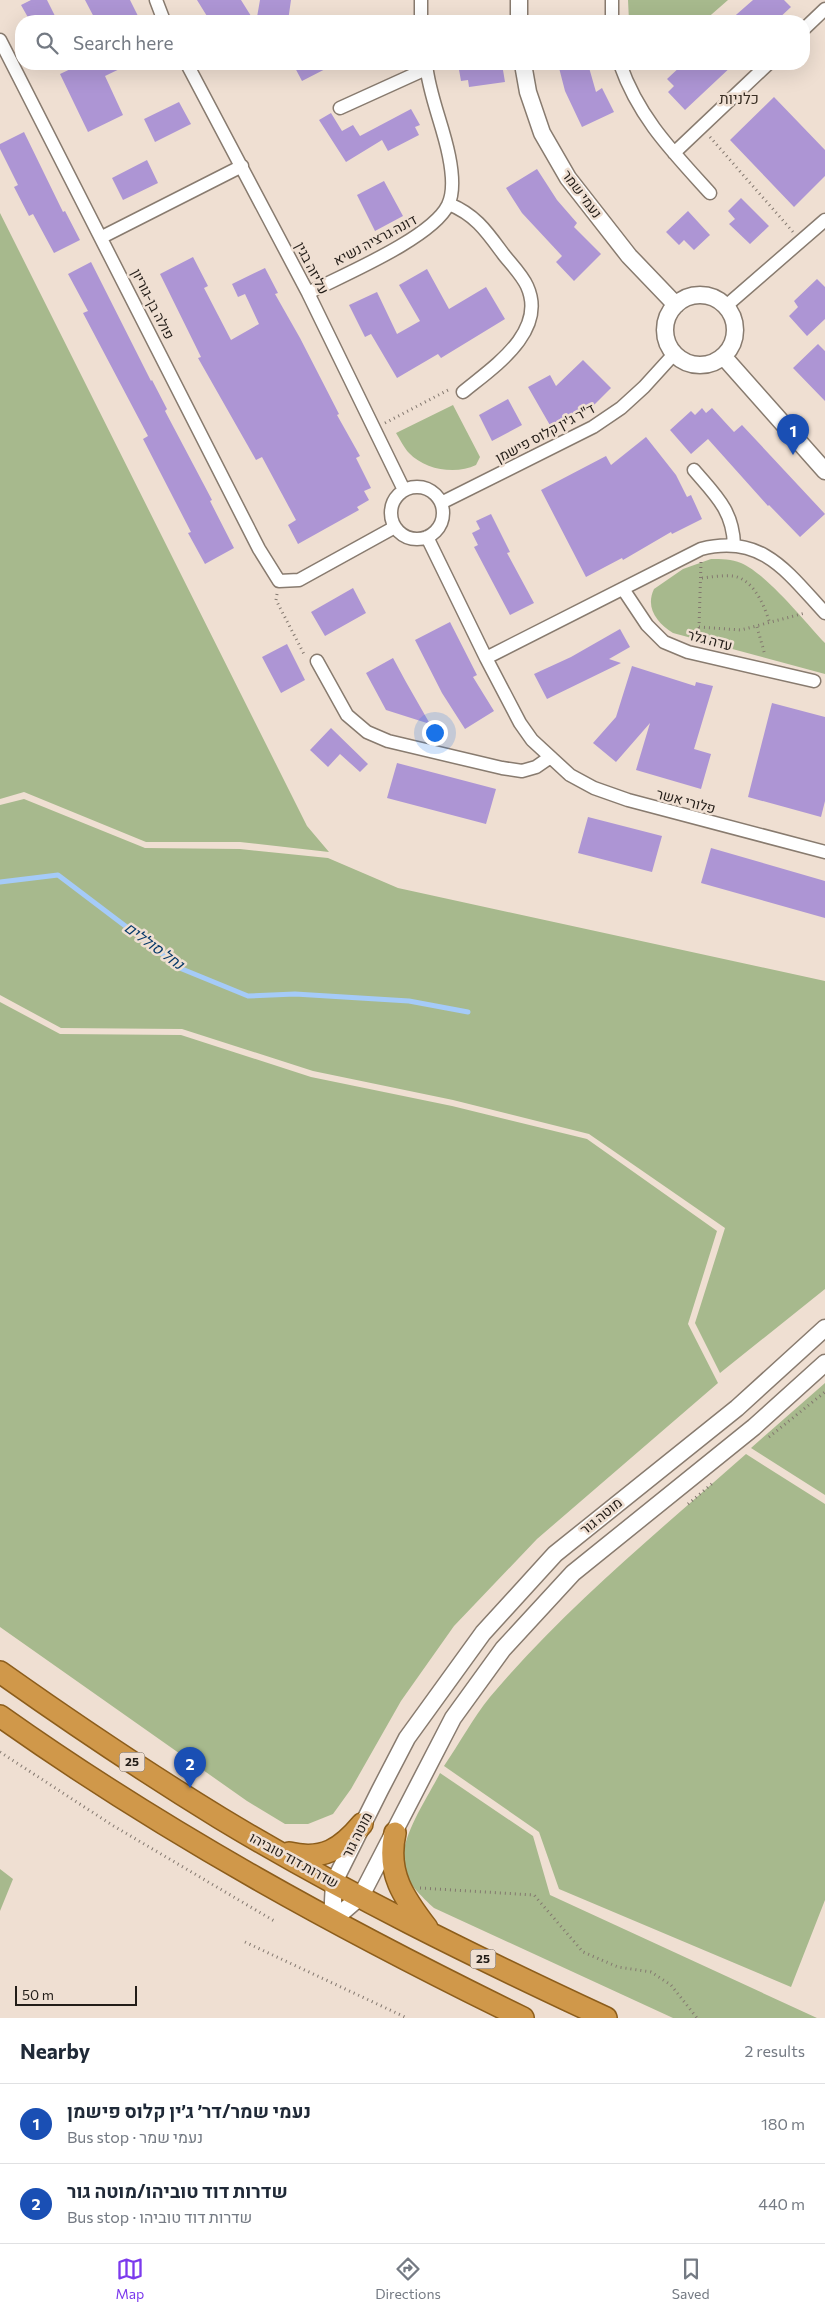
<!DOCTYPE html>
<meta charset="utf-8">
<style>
:root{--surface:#fff;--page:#f6f6f7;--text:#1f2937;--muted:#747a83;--line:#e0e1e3;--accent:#7c3aed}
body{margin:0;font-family:Commissioner,Heebo,sans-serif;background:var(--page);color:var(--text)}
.scale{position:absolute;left:15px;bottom:12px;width:122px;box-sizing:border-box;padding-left:5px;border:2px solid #231d18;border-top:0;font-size:14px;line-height:18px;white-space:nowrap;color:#231d18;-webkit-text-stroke:4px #efdfd2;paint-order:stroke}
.you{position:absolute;left:434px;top:732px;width:18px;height:18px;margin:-12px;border:4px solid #fff;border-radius:50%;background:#1a73e8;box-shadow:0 0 0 8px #1a73e833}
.badge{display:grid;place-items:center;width:32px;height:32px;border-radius:50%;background:var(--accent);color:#fff;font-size:16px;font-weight:700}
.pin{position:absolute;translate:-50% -41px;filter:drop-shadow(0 1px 2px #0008)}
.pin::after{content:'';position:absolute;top:26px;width:18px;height:15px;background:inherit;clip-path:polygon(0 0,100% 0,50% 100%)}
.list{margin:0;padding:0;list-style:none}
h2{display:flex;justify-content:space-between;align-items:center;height:65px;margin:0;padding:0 20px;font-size:21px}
h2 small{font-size:16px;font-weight:400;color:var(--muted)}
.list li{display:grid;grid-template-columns:32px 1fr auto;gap:15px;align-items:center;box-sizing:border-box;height:80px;padding:0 20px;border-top:1px solid var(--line)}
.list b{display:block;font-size:19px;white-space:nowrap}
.list p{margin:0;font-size:16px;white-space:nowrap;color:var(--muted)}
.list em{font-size:16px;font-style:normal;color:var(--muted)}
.icon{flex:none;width:28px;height:28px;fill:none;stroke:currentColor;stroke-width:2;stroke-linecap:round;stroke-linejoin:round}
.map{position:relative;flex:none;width:825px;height:2018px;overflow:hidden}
.search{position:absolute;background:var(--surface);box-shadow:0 5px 20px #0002;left:15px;right:15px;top:15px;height:55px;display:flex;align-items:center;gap:12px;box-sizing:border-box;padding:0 18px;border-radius:20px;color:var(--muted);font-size:19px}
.sheet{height:225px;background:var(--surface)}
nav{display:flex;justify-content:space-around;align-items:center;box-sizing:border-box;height:70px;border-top:1px solid var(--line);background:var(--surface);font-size:14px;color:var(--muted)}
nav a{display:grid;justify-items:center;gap:2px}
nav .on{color:var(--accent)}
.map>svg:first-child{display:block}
.green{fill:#a7b98d}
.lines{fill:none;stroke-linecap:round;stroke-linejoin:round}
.stream{stroke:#a5cbf8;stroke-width:5}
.building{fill:#ad95d4}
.minor-casing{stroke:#887b6f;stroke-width:15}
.tertiary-casing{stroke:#887b6f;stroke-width:19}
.trunk-casing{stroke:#8c5d1b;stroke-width:24}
.path{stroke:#83786f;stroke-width:3;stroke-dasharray:1 4;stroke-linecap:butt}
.minor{stroke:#fff;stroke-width:12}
.tertiary{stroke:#fff;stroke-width:16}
.trunk{stroke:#d0984a;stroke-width:21}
.labels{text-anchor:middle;stroke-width:5;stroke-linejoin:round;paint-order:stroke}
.shield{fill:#efdfd2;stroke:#605750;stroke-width:1}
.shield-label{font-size:12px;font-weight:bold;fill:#231d18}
.street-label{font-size:14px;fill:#231d18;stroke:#efdfd2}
.neighbourhood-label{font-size:15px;fill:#392e23;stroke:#efdfd2}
.water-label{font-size:15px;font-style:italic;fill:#053869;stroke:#efdfd2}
</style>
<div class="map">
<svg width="825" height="2018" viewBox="0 0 825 2018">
<rect width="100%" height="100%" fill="#efdfd2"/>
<path class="green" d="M628,0H728L704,21H629Z
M0,213L307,826L329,852L240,842H146L24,792L0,799Z
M453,405L480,457L476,465C456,475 425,470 409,453C404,448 400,439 396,433Z
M711,559C721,559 732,559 741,563C767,574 805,622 825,643V674L673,633C657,623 645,608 654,589L683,569Z
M24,799L145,848L240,849L328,858L398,888L825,981V1289L720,1373L695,1323L725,1228L589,1134L453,1100L313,1071L182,1029L61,1028L0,995V805Z
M0,1002L60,1034L181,1035L311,1077L452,1106L587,1139L717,1231L688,1324L718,1383L537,1539L454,1626L401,1701L351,1789L333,1814L308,1824H285L247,1801L0,1627Z
M825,1383V1495L751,1448Z
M746,1454L825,1504V1900L791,1987L559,1889L539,1832L444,1766C459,1744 473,1718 490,1697C566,1607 658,1532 746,1454Z
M440,1773L533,1836L550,1895L817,2018H673L434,1908C423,1898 404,1880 403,1865C400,1837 428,1797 440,1773Z
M0,1869L13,1879L0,1911Z"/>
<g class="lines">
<path class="stream" d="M0,882L58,875L182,969L248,996L295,994L409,1001L468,1012"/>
</g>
<path class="building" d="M31,0H47L55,16L46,21H30L21,5Z
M85,0H130L138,16L127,21H96Z
M197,0H241L251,16H248L251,21H210Z
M260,0H291L288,21L257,17Z
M753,0H784L791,7L776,21H729Z
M81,64H130L105,76L123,115L88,132L60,74Z
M293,64H335L302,81Z
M458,64H502L505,82L469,87L468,80L461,81Z
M558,64H588L596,92L602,88L614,112L582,127L565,91Z
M683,64H734L685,110L668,92L674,86L667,79Z
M774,97L825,150V176L794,207L730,140Z
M179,102L191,124L155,142L144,119Z
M411,109L420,125L415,127L419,135L388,151L382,140L346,162L319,120L331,113L342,131L353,125L360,136Z
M24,132L63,212L65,211L80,240L54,253L33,214L29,216L14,187L18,185L0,149V144Z
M147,160L158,183L123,200L112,178Z
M537,169L557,200L577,223L574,227L601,254L574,281L556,262L562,256L522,213L506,188Z
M384,181L403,216L375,231L357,195Z
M741,198L769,226L750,244L729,224L735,219L728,211Z
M688,211L710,235L694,250L684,240L679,245L666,232Z
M193,257L208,286L204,288L231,340L259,324L245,294L238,297L232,284L265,268L278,293L275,294L300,338L339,414L337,415L360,456L356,458L371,488L364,491L369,500L357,507L359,510L298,544L288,525L296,520L262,457L256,460L198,358L201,357L160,274Z
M91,262L151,381L152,380L167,409L165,411L212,500L210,501L234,548L205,564L188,533L191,532L143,439L148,436L83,313L88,311L68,274Z
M427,269L449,309L486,287L505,319L441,358L438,354L397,378L371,334L365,337L349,305L377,292L397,334L420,321L399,285Z
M817,279L825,287V319L807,336L789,316L798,307L794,301Z
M818,344L825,351V401L793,368Z
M583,360L611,388L593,406L591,404L551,427L528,387L550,375L556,386Z
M508,399L522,425L492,441L479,415Z
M702,408L706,413L712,408L734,432L742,425L825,514L800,537L769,505L768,506L708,439L691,454L670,430L691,411L695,415Z
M646,437L676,475L687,497L691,495L702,519L672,534L671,532L623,560L622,558L586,577L541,490L606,456L611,465Z
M491,514L510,552L507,553L534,603L510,615L474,547L478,545L472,533L480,529L476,521Z
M353,588L366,613L325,636L311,612Z
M450,622L477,675L473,677L494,711L465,729L442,693L415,640Z
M620,629L630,647L609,659L621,663L547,699L534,674L571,657Z
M287,644L305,680L281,693L262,657Z
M393,658L406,682L430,724L386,710L366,673Z
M632,666L695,686L696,682L713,686L694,749L711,754L701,789L636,770L650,723L616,762L593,743L616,717Z
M772,703L825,717V801L821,817L748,797Z
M331,728L368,764L360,772L340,754L328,767L310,750Z
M397,763L496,789L486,824L387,798Z
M588,817L662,836L652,872L578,853Z
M711,848L825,881V918L701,883Z"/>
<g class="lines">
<g class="minor-casing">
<path id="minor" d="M156,0L164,21
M421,0V21
M612,0V21
M804,29L825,9
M0,40L259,549L279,581L299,580L395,527
M187,64L308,293L404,490
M620,64C639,118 672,151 710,193
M340,108L426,69
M674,153L768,64
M449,204C476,215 487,232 504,255C512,265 522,275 527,286C548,332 492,368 463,392
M102,237L242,166
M308,293C343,275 432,238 448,205C455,191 452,171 449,156C443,125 429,95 426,64
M726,306L825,220
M694,470C715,495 733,510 734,545
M391 513a26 26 0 1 1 52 0a26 26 0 1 1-52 0Z
M441,503L593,427L621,408L644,387L674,354
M427,537L486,658L520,723L532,740L570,775L594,788L628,800L825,852
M623,589L647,625L664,642L688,652L814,681
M486,658L701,549C762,533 788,573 825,613
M317,661L347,715L367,732L388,741L502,768L522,771L536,767L549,758"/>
</g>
<g class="tertiary-casing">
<path id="tertiary" d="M519,0V21
M523,64L528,92L542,133L568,178L629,256L676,305
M665 330a35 35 0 1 1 70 0a35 35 0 1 1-70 0Z
M723,356L825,471
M332,1921L334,1882L380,1790L407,1738L483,1633L555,1554L737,1408L825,1328
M332,1921L361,1896L453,1718L503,1649L573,1573L754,1427L825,1363"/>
</g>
<g class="trunk-casing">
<path id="trunk" d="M0,1672C72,1723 145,1772 220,1818C344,1893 475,1957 606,2018
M0,1716C165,1833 341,1929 523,2018
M395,1833C386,1873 404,1898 427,1928
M289,1853C323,1861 341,1849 362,1824"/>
</g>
<path class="path" d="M710,137L793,232
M385,423L450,389
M701,562L699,627L741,630L805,613
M702,578C712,577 723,575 733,576C754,579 765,607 770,624
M277,594L276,600L305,656
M757,627L765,655
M769,1437L825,1392
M688,1504L714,1482
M0,1752L112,1825L276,1922
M420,1888L534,1895L583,1952L618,1967L651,1972L671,1985L697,2018
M245,1942L407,2018"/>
<use href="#minor" class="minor"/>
<use href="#tertiary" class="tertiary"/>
<use href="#trunk" class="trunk"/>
</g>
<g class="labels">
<g class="shield">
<rect x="119.5" y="1752.5" width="25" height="19" rx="4"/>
<rect x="470.5" y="1949.5" width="25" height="19" rx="4"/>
</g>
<g class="shield-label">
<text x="132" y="1766">25</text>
<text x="483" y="1963">25</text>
</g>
<g class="street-label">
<text transform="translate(582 194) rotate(53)" y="5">נעמי שמר</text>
<text transform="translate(375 240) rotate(-28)" y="5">דונה גרציה נשיא</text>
<text transform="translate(312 268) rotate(63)" y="5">עליזה בגין</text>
<text transform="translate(153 304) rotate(63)" y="5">פולה בן-גוריון</text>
<text transform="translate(545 433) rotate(-28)" y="5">ד"ר ג'ין קלוס פישמן</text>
<text transform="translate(710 640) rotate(15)" y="5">עדה גלר</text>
<text transform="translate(686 801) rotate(15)" y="5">פלורי אשר</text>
<text transform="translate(601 1516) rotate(-39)" y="5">מוטה גור</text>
<text transform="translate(357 1835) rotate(-63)" y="5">מוטה גור</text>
<text transform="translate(294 1860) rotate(29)" y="5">שדרות דוד טוביהו</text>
</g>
<g class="neighbourhood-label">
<text x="739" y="104">כלניות</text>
</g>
<g class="water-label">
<text transform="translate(154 946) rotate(36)" y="5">נחל סוללים</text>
</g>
</g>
</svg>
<div class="scale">50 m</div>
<div class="you"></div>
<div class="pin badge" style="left:793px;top:455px;background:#1a4fb4">1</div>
<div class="pin badge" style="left:190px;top:1788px;background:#1a4fb4">2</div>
<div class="search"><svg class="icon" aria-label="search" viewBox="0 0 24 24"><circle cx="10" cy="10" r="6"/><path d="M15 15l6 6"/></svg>Search here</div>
</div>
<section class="sheet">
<h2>Nearby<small>2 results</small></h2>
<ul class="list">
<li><span class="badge" style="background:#1a4fb4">1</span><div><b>נעמי שמר/דר׳ ג׳ין קלוס פישמן</b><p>Bus stop · נעמי שמר</p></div><em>180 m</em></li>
<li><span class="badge" style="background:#1a4fb4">2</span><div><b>שדרות דוד טוביהו/מוטה גור</b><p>Bus stop · שדרות דוד טוביהו</p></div><em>440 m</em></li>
</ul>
</section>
<nav>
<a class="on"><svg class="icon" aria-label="map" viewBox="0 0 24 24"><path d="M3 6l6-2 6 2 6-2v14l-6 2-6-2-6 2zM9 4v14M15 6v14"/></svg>Map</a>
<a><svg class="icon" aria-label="directions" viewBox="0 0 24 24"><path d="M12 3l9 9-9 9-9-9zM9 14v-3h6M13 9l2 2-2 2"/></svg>Directions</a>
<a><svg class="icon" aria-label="saved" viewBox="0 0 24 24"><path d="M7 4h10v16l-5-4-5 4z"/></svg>Saved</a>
</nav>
